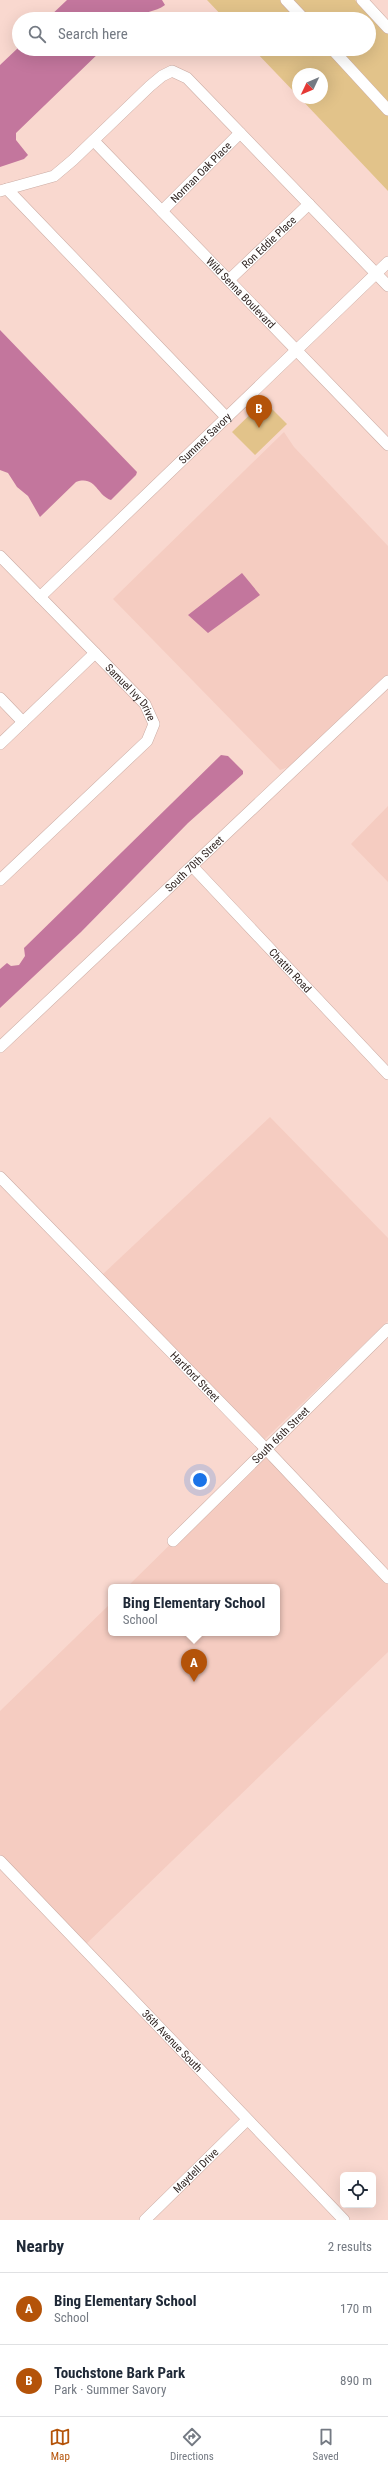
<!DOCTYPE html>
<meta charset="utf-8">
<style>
:root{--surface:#fff;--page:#f2f2f3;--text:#1f2937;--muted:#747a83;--line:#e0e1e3;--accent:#b45309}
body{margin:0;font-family:"Roboto Condensed",sans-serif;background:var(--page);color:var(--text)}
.controls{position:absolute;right:12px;bottom:12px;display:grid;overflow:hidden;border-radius:6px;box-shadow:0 4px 16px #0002}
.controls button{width:36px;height:36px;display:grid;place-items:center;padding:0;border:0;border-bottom:1px solid var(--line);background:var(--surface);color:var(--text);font:20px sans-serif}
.compass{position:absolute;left:292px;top:68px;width:36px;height:36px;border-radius:50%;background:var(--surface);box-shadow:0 4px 16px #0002;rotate:226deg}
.you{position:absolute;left:200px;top:1480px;width:14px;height:14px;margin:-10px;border:3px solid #fff;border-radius:50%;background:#1a73e8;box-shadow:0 0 0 6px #1a73e833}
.badge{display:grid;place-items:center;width:26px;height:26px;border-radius:50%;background:var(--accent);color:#fff;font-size:13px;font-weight:700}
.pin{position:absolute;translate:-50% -33px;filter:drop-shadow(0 1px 2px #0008)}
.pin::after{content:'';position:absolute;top:21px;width:14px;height:12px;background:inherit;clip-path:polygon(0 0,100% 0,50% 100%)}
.popup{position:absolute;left:108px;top:1584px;width:172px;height:52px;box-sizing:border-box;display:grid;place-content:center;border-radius:6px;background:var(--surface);filter:drop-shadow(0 1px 3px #0005);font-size:13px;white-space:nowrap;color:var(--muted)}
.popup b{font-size:15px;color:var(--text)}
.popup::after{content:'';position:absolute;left:50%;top:100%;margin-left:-8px;border:8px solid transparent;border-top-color:var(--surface)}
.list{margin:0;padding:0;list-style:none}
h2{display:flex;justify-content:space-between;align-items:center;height:52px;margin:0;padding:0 16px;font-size:17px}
h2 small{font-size:13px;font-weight:400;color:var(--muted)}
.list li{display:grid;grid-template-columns:26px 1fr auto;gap:12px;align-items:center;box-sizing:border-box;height:72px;padding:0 16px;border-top:1px solid var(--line)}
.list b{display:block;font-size:15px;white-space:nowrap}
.list p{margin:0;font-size:13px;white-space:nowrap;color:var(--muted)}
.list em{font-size:13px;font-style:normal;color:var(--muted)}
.icon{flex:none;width:22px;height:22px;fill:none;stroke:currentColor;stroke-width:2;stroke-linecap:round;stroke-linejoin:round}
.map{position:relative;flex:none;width:388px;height:2220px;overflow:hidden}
.search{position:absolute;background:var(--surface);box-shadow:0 4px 16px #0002;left:12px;right:12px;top:12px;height:44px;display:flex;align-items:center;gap:10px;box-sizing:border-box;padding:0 14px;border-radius:22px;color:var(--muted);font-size:15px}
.sheet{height:196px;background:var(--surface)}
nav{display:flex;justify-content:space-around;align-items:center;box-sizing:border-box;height:56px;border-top:1px solid var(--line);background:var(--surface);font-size:11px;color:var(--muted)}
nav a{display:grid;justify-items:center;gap:2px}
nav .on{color:var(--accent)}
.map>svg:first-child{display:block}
.built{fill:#f5ccc1}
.green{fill:#e2c38a}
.water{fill:#c3769d}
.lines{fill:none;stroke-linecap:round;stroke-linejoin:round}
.minor-casing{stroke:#cbaca4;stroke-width:12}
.minor{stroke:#fff;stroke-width:11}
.labels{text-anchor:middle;stroke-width:3;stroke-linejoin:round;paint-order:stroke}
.street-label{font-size:11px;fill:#2b1f1c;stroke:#fde9e3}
</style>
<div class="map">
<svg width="388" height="2220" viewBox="0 0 388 2220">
<rect width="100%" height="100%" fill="#f9d8cf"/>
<path class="built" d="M284,432L294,447L388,546V675L292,766L280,770L113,599Z
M388,806V882L351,844Z
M270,1117L388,1238V1321L264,1440L102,1275Z
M266,1450L388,1579V1652L82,1948L0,1863V1711L111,1603V1633H277V1587H127Z"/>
<path class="green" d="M207,0H280L297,19H225Z
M292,0H355L388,34V103L338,49H369V19H310Z
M253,49H325L388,116V191L300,98H322V74H298V96Z
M264,401L287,424L255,455L232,432Z"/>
<path class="water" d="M67,0H162L165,5C155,13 144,10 134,19H47Z
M19,47V49H103L16,133V140L28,155L24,159L0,167V65Z
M0,330L137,472L136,475L111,500C97,496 96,475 76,482L40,517L28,496L17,487L8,473L0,470Z
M242,573L260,595L208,633L188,615Z
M221,755L228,756L243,771V774L188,823L81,932L0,1008V969L7,963L11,966L19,965L25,956L24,948Z"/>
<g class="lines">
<g class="minor-casing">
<g id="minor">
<path d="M286,0L304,19"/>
<path d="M362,0L388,28"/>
<path d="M332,49L388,110"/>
<path id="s1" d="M94,141L388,445"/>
<path d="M7,189L227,418"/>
<path d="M0,191L54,176L73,160L150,86L162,76L172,71L187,78L388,286"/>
<path id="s2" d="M162,211L240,133"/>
<path id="s3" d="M229,280L309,204"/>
<path id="s4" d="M0,556L145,704L154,724L147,741L0,880"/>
<path id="s5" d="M40,597L388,262"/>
<path d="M0,698L23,722"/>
<path d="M0,744L95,653"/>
<path id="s6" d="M193,867L388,1074"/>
<path id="s7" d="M0,1047L388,681"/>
<path id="s8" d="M0,1177L266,1449L388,1578"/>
<path id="s9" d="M173,1541L388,1329"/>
<path id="s10" d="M0,1861L344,2220"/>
<path id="s11" d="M145,2220L247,2120"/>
</g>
</g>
<use href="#minor" class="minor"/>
</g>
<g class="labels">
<g class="street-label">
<text dy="4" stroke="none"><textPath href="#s2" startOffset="55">Norman Oak Place</textPath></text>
<text dy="4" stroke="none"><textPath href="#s3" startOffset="55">Ron Eddie Place</textPath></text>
<text dy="4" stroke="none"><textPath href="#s1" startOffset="211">Wild Senna Boulevard</textPath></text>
<text dy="4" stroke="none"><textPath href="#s5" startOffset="229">Summer Savory</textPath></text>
<text dy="4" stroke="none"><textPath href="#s4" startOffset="189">Samuel Ivy Drive</textPath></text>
<text dy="4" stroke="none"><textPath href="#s7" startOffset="267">South 70th Street</textPath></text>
<text dy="4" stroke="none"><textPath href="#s6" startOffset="142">Chattin Road</textPath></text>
<text dy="4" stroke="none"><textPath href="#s8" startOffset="279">Hartford Street</textPath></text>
<text dy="4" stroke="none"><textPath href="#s9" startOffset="151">South 66th Street</textPath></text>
<text dy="4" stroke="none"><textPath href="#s10" startOffset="249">36th Avenue South</textPath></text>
<text dy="4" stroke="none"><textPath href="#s11" startOffset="71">Maydell Drive</textPath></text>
</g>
</g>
</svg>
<div class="controls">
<button><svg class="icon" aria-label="locate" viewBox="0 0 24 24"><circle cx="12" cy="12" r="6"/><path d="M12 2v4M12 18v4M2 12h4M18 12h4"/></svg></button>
</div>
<svg class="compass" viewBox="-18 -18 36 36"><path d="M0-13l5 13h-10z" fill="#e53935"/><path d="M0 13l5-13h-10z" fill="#747a83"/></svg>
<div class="you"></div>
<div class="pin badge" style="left:194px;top:1682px">A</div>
<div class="popup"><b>Bing Elementary School</b>School</div>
<div class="pin badge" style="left:259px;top:428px">B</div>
<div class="search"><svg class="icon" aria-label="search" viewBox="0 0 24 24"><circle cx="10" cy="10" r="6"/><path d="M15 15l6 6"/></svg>Search here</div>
</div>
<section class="sheet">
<h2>Nearby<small>2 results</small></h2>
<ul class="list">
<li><span class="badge">A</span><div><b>Bing Elementary School</b><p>School</p></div><em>170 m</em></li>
<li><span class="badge">B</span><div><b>Touchstone Bark Park</b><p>Park · Summer Savory</p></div><em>890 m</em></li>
</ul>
</section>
<nav>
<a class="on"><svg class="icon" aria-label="map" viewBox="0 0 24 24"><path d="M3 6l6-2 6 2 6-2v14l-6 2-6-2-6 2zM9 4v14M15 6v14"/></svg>Map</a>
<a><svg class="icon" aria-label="directions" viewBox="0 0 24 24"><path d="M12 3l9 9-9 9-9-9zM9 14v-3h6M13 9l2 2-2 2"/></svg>Directions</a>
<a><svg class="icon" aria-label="saved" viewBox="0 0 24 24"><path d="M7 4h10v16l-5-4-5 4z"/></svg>Saved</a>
</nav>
